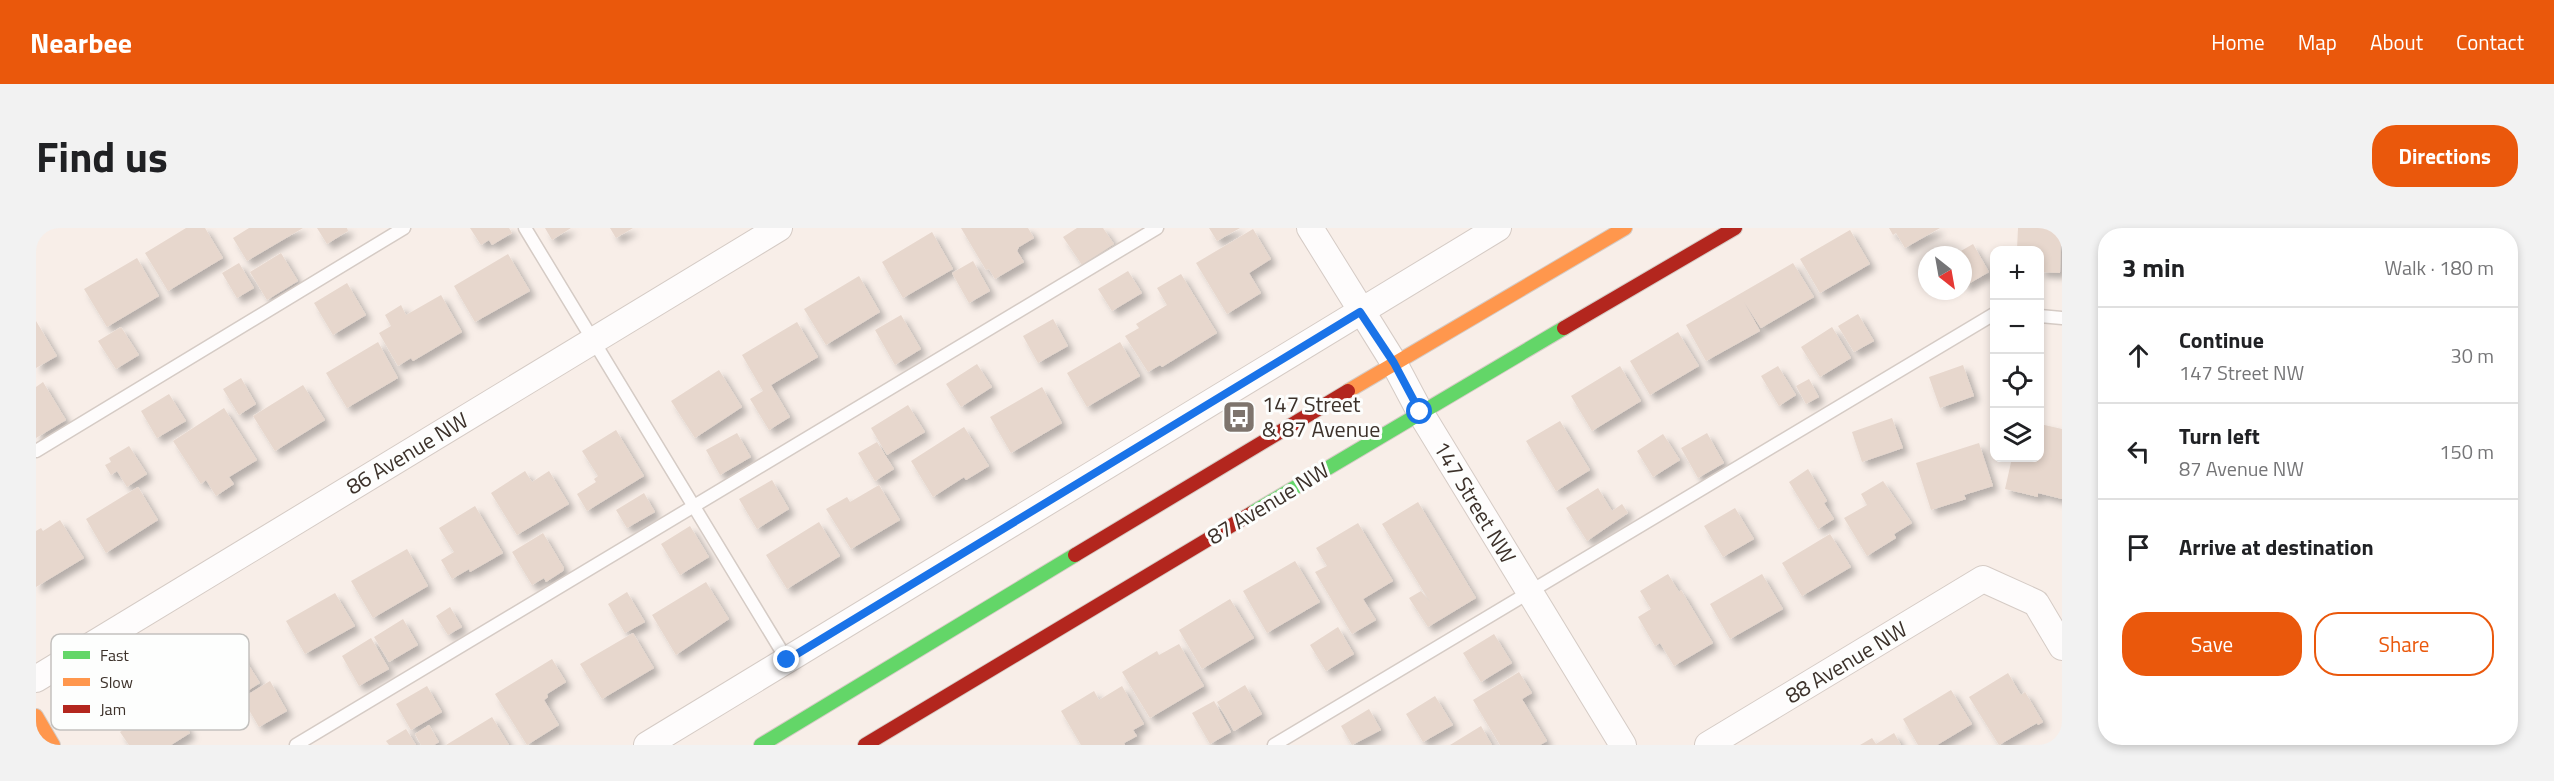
<!DOCTYPE html>
<meta charset="utf-8">
<style>
:root{--surface:#fff;--page:#f2f2f2;--text:#202124;--muted:#757577;--line:#e0e0e0;--accent:#ea580c}
body{margin:0;font-family:"Titillium Web",sans-serif;background:var(--page);color:var(--text)}
.controls{position:absolute;right:18px;top:18px;display:grid;overflow:hidden;border-radius:12px;box-shadow:0 3px 9px #0003}
.controls button{width:54px;height:54px;display:grid;place-items:center;padding:0;border:0;border-bottom:2px solid var(--line);background:var(--surface);color:var(--text);font:30px sans-serif}
.compass{position:absolute;left:1882px;top:18px;width:54px;height:54px;border-radius:50%;background:var(--surface);box-shadow:0 3px 9px #0003;rotate:149deg}
.stop{position:absolute;width:18px;height:18px;margin:-14px;border:4px solid #1a73e8;border-radius:50%;background:#fff}
.stop.end{background:#1a73e8;border-color:#fff;box-shadow:0 2px 6px #0008}
.list{margin:0;padding:0;list-style:none}
h2{display:flex;justify-content:space-between;align-items:center;height:78px;margin:0;padding:0 24px;font-size:26px}
h2 small{font-size:20px;font-weight:400;color:var(--muted)}
.list li{display:grid;grid-template-columns:39px 1fr auto;gap:18px;align-items:center;box-sizing:border-box;height:96px;padding:0 24px;border-top:2px solid var(--line)}
.list b{display:block;font-size:22px;white-space:nowrap}
.list p{margin:0;font-size:20px;white-space:nowrap;color:var(--muted)}
.list em{font-size:20px;font-style:normal;color:var(--muted)}
.actions{display:flex;gap:12px;padding:18px 24px}
.actions a{flex:1;padding:14px 0;border:2px solid var(--accent);border-radius:24px;text-align:center;font-size:21px;color:var(--accent)}
.actions .main{background:var(--accent);color:#fff}
.icon{flex:none;width:33px;height:33px;fill:none;stroke:currentColor;stroke-width:2;stroke-linecap:round;stroke-linejoin:round}
.map{position:relative;flex:none;width:2026px;height:517px;overflow:hidden;border-radius:24px}
header{display:flex;align-items:center;gap:36px;box-sizing:border-box;height:84px;padding:0 30px;background:var(--accent);color:#fff}
header strong{font-size:28px}
nav{display:flex;gap:33px;margin-inline-start:auto;font-size:21px}
.intro{display:flex;align-items:center;justify-content:space-between;box-sizing:border-box;height:144px;padding:0 36px}
h1{margin:0;font-size:42px}
.button{padding:15px 27px;border-radius:24px;background:var(--accent);color:#fff;font-size:21px;font-weight:700}
main{display:flex;gap:36px;padding:0 36px}
aside{flex:1;background:var(--surface);border-radius:24px;box-shadow:0 3px 9px #0003}
.map>svg:first-child{display:block}
.building{fill:#e7d7cd;filter:url(#shadow)}
.lines{fill:none;stroke-linecap:round;stroke-linejoin:round}
.lane-casing{stroke:#d5cbc5;stroke-width:15}
.street-casing{stroke:#d5cbc5;stroke-width:28}
.fast-casing{stroke:#d5cbc5;stroke-width:16}
.slow-casing{stroke:#d5cbc5;stroke-width:16}
.jam-casing{stroke:#d5cbc5;stroke-width:16}
.lane{stroke:#fefcfc;stroke-width:12}
.street{stroke:#fefcfc;stroke-width:26}
.fast{stroke:#63d668;stroke-width:14}
.slow{stroke:#ff974d;stroke-width:14}
.jam{stroke:#b3261e;stroke-width:14}
.route{stroke:#1a73e8;stroke-width:8}
.labels{text-anchor:middle;stroke-width:6;stroke-linejoin:round;paint-order:stroke}
.poi-label{font-size:22px;fill:#3d322b;stroke:#fdfefd;text-anchor:start}
.street-label{font-size:22px;fill:#3d322b;stroke:#fdfefd}
.key{fill:#fdfefd;stroke:#c3c1be;stroke-width:1.5}
.key-label{font-size:16px;fill:#3d322b}
</style>
<header>
<strong>Nearbee</strong>
<nav><a>Home</a><a>Map</a><a>About</a><a>Contact</a></nav>
</header>
<div class="intro"><h1>Find us</h1><a class="button">Directions</a></div>
<main>
<div class="map">
<svg width="2026" height="517" viewBox="0 0 2026 517">
<defs>
<filter id="shadow"><feDropShadow dx="5.5" dy="5.5" stdDeviation="3" flood-color="#0004"/></filter>
</defs>
<rect width="100%" height="100%" fill="#f8eee8"/>
<path class="building" d="M150,0H169L187,30L132,63L109,25Z
M213,0H267L211,33L197,10Z
M281,0H311L312,3L291,16Z
M434,0H473L476,5L456,17L453,12L445,17Z
M509,0H535L516,12Z
M574,0H597L580,10Z
M925,0H992L998,10L983,19L981,23L988,34L959,51L953,41L950,42Z
M1041,0H1067L1078,16L1046,37L1027,9Z
M1173,0H1204L1181,13Z
M1853,0H1904L1869,20L1860,5L1857,7Z
M1982,0H2025L2024,45L2004,44V22H1981Z
M1217,1L1235,31L1213,45L1225,65L1191,86L1160,35Z
M1814,2L1834,36L1784,65L1764,31Z
M896,4L917,41L867,70L846,34Z
M1937,16L1953,44L1927,59V27H1918Z
M245,25L262,53L231,72L214,44Z
M472,26L494,63L439,94L418,58Z
M101,30L123,68L71,99L48,61Z
M937,33L954,63L933,75L916,45Z
M203,35L218,60L201,70L186,45Z
M1757,35L1778,69L1725,100L1708,74L1724,103L1670,133L1650,97Z
M1092,43L1106,65L1076,83L1062,61Z
M1145,46L1181,105L1126,139L1124,137L1112,144L1089,108L1103,100L1100,96L1131,77L1121,60Z
M823,48L844,84L790,117L768,81Z
M311,55L330,87L297,107L278,75Z
M405,67L426,104L377,133L375,130L362,138L343,105L355,98L349,87L365,77L370,87Z
M1822,86L1838,113L1818,124L1802,98Z
M865,87L885,121L859,137L839,102Z
M1017,91L1032,118L1002,135L987,108Z
M0,93L21,128L0,140Z
M761,94L782,129L735,157L754,189L733,202L714,171L727,163L706,127Z
M85,99L103,127L80,141L62,113Z
M1796,99L1815,130L1784,149L1765,119Z
M1642,104L1663,138L1614,167L1594,133Z
M342,114L362,150L311,180L290,145Z
M1084,114L1104,148L1051,179L1031,145Z
M941,136L956,159L925,179L910,156Z
M1927,137L1938,168L1904,180L1893,149Z
M1584,138L1605,173L1556,203L1535,168Z
M1742,138L1760,167L1743,178L1725,148Z
M683,142L706,179L659,210L635,173Z
M205,150L220,176L203,187L187,161Z
M1773,151L1783,169L1770,176L1760,158Z
M7,154L30,192L0,210V159Z
M267,157L289,192L239,223L217,188Z
M1006,159L1026,195L975,225L954,189Z
M133,166L150,193L121,210L105,183Z
M872,177L889,204L851,227L835,200Z
M188,180L221,232L193,249L198,256L180,268L170,252L165,256L137,213Z
M1856,190L1867,220L1826,234L1816,204Z
M1524,193L1554,242L1520,263L1490,213Z
M2004,196L2026,201V271L2002,265V269L1969,261L1976,230H2004Z
M928,199L953,238L930,252L928,249L897,269L875,233Z
M580,202L608,248L551,283L541,266L560,254L558,251L562,248L546,223Z
M701,205L715,229L684,247L670,222Z
M1671,205L1688,235L1662,250L1645,220Z
M1627,206L1644,232L1617,249L1601,223Z
M841,214L858,241L839,253L822,225Z
M1943,215L1957,258L1928,267L1930,271L1895,282L1880,235Z
M93,218L111,246L91,259L81,243L75,247L69,237L75,234L73,230Z
M1772,241L1791,273L1788,275L1798,291L1782,301L1753,254Z
M489,243L496,254L513,243L533,276L481,307L455,265Z
M736,252L753,281L721,301L703,271Z
M1847,253L1876,295L1858,306L1860,310L1831,328L1808,290L1831,277L1825,266Z
M843,257L864,292L815,321L790,281L811,269L814,274Z
M102,259L122,292L70,325L50,291Z
M1562,260L1576,283L1586,276L1592,285L1551,313L1530,280Z
M608,265L619,284L591,300L580,282Z
M1382,274L1440,370L1392,399L1373,370L1385,363L1394,374L1346,296Z
M439,278L467,325L434,344L433,341L416,351L405,332L418,324L403,300Z
M1699,280L1718,311L1687,329L1668,298Z
M24,292L48,330L0,359V303L5,300L7,303Z
M783,294L804,328L751,361L730,327Z
M1322,295L1357,353L1327,371L1340,392L1316,406L1279,344L1291,338L1280,320Z
M654,298L673,329L644,347L625,316Z
M507,305L528,340L527,343L510,354L508,350L496,357L476,324Z
M1794,306L1815,339L1766,368L1746,335Z
M371,321L392,358L337,390L315,353Z
M1259,333L1284,374L1231,405L1207,363Z
M1632,346L1643,364L1645,362L1677,415L1638,438L1624,415L1619,418L1602,389L1615,381L1604,363Z
M1726,346L1747,381L1694,411L1674,376Z
M670,354L693,391L640,427L616,387Z
M591,364L609,394L589,405L572,376Z
M299,365L319,398L269,426L250,393Z
M1194,371L1218,410L1166,441L1143,402Z
M414,379L426,399L412,407L400,388Z
M367,391L382,417L353,434L338,409Z
M1302,399L1318,426L1290,443L1274,417Z
M597,405L618,440L566,471L544,436Z
M1458,406L1476,435L1445,454L1427,425Z
M335,410L353,441L323,458L306,428Z
M1143,416L1168,458L1114,490L1086,444L1121,423L1123,427Z
M202,420L224,455L170,489L148,454Z
M516,431L530,454L511,466L512,469L508,472L523,497L491,517L459,466Z
M1483,444L1496,465L1486,471L1511,513L1504,517H1464L1437,472Z
M1972,445L1985,467L1989,464L2007,494L2002,497L2001,495L1963,517L1933,469Z
M234,453L251,483L223,499L206,470Z
M1209,457L1226,486L1198,503L1181,474Z
M391,458L406,484L375,502L360,476Z
M1086,458L1108,496L1097,502L1101,508L1088,515L1089,517H1045L1025,483L1058,463L1063,472Z
M1915,462L1936,496L1901,517H1882L1867,491Z
M1399,468L1417,497L1387,514L1370,486Z
M132,471L154,505L135,517H93L84,504Z
M1178,473L1195,504L1174,516L1156,485Z
M1333,481L1345,502L1316,517L1305,498Z
M456,489L473,517H410Z
M393,497L403,514L398,517H385L379,506Z
M1445,498L1456,517H1414Z
M370,501L380,517H353L350,513Z
M1858,505L1865,517H1824L1836,510L1840,516Z"/>
<g class="lines">
<g class="lane-casing">
<path id="lane" d="M489,0L751,432
M2004,88L2026,90
M0,223L368,0
M260,517L1121,0
M1238,517L1958,86"/>
</g>
<g class="street-casing">
<path id="street" d="M1274,0L1358,135L1384,184L1587,517
M0,451L743,0
M611,517L1462,0
M1672,517L1947,351L2000,375L2026,419"/>
</g>
<g class="fast-casing">
<path id="fast" d="M1216,285L1528,100
M725,517L1039,327"/>
</g>
<g class="slow-casing">
<path id="slow" d="M1312,163L1589,0
M0,488L17,517"/>
</g>
<g class="jam-casing">
<path id="jam" d="M1528,100L1699,0
M1039,327L1312,163
M829,517L1216,285"/>
</g>
<use href="#lane" class="lane"/>
<use href="#street" class="street"/>
<use href="#fast" class="fast"/>
<use href="#slow" class="slow"/>
<use href="#jam" class="jam"/>
</g>
<g class="lines">
<path class="route" d="M751,432L1324,84L1358,135L1384,184"/>
</g>
<defs>
<g id="bus-square" transform="scale(1.725)"><rect x="-9" y="-9" width="18" height="18" rx="4" fill="#7e746d" stroke="#fdfefd"/><path d="M-5-6H5V4H4V6H2V4H-2V6H-4V4H-5ZM-3.5-4V0h7V-4ZM-3.5 1.2v1.5H-2V1.2ZM2 1.2v1.5H3.5V1.2Z" fill="#fff"/></g>
</defs>
<g fill-rule="evenodd">
<use href="#bus-square" x="1203" y="189"/>
</g>
<g class="labels">
<g class="poi-label">
<text x="1226" y="184">147 Street<tspan x="1226" dy="25">&amp; 87 Avenue</tspan></text>
</g>
<g class="street-label">
<text transform="translate(371 225) rotate(-31)" y="8">86 Avenue NW</text>
<text transform="translate(1439 274) rotate(59)" y="8">147 Street NW</text>
<text transform="translate(1232 275) rotate(-31)" y="8">87 Avenue NW</text>
<text transform="translate(1810 434) rotate(-31)" y="8">88 Avenue NW</text>
</g>
</g>
<rect x="15" y="406" width="198" height="96" rx="9" class="key"/>
<rect x="27" y="423" width="27" height="8" fill="#63d668"/>
<rect x="27" y="450" width="27" height="8" fill="#ff974d"/>
<rect x="27" y="477" width="27" height="8" fill="#b3261e"/>
<g class="key-label">
<text x="64" y="433">Fast</text>
<text x="64" y="460">Slow</text>
<text x="64" y="487">Jam</text>
</g>
</svg>
<div class="controls">
<button>+</button>
<button>−</button>
<button><svg class="icon" aria-label="locate" viewBox="0 0 24 24"><circle cx="12" cy="12" r="6"/><path d="M12 2v4M12 18v4M2 12h4M18 12h4"/></svg></button>
<button><svg class="icon" aria-label="layers" viewBox="0 0 24 24"><path d="M12 4l9 5-9 5-9-5zM3 14l9 5 9-5"/></svg></button>
</div>
<svg class="compass" viewBox="-18 -18 36 36"><path d="M0-13l5 13h-10z" fill="#e53935"/><path d="M0 13l5-13h-10z" fill="#757577"/></svg>
<div class="stop" style="left:1384px;top:184px"></div>
<div class="stop end" style="left:751px;top:432px"></div>
</div>
<aside>
<h2>3 min<small>Walk · 180 m</small></h2>
<ul class="list">
<li><svg class="icon" aria-label="ahead" viewBox="0 0 24 24"><path d="M12 20V5M6 11l6-6 6 6"/></svg><div><b>Continue</b><p>147 Street NW</p></div><em>30 m</em></li>
<li><svg class="icon" aria-label="left" viewBox="0 0 24 24"><path d="M17 20v-9H6M10 6l-5 5 5 5"/></svg><div><b>Turn left</b><p>87 Avenue NW</p></div><em>150 m</em></li>
<li><svg class="icon" aria-label="arrive" viewBox="0 0 24 24"><path d="M6 21V4h12l-3 4 3 4H6"/></svg><div><b>Arrive at destination</b></div></li>
</ul>
<div class="actions"><a class="main">Save</a><a>Share</a></div>
</aside>
</main>
